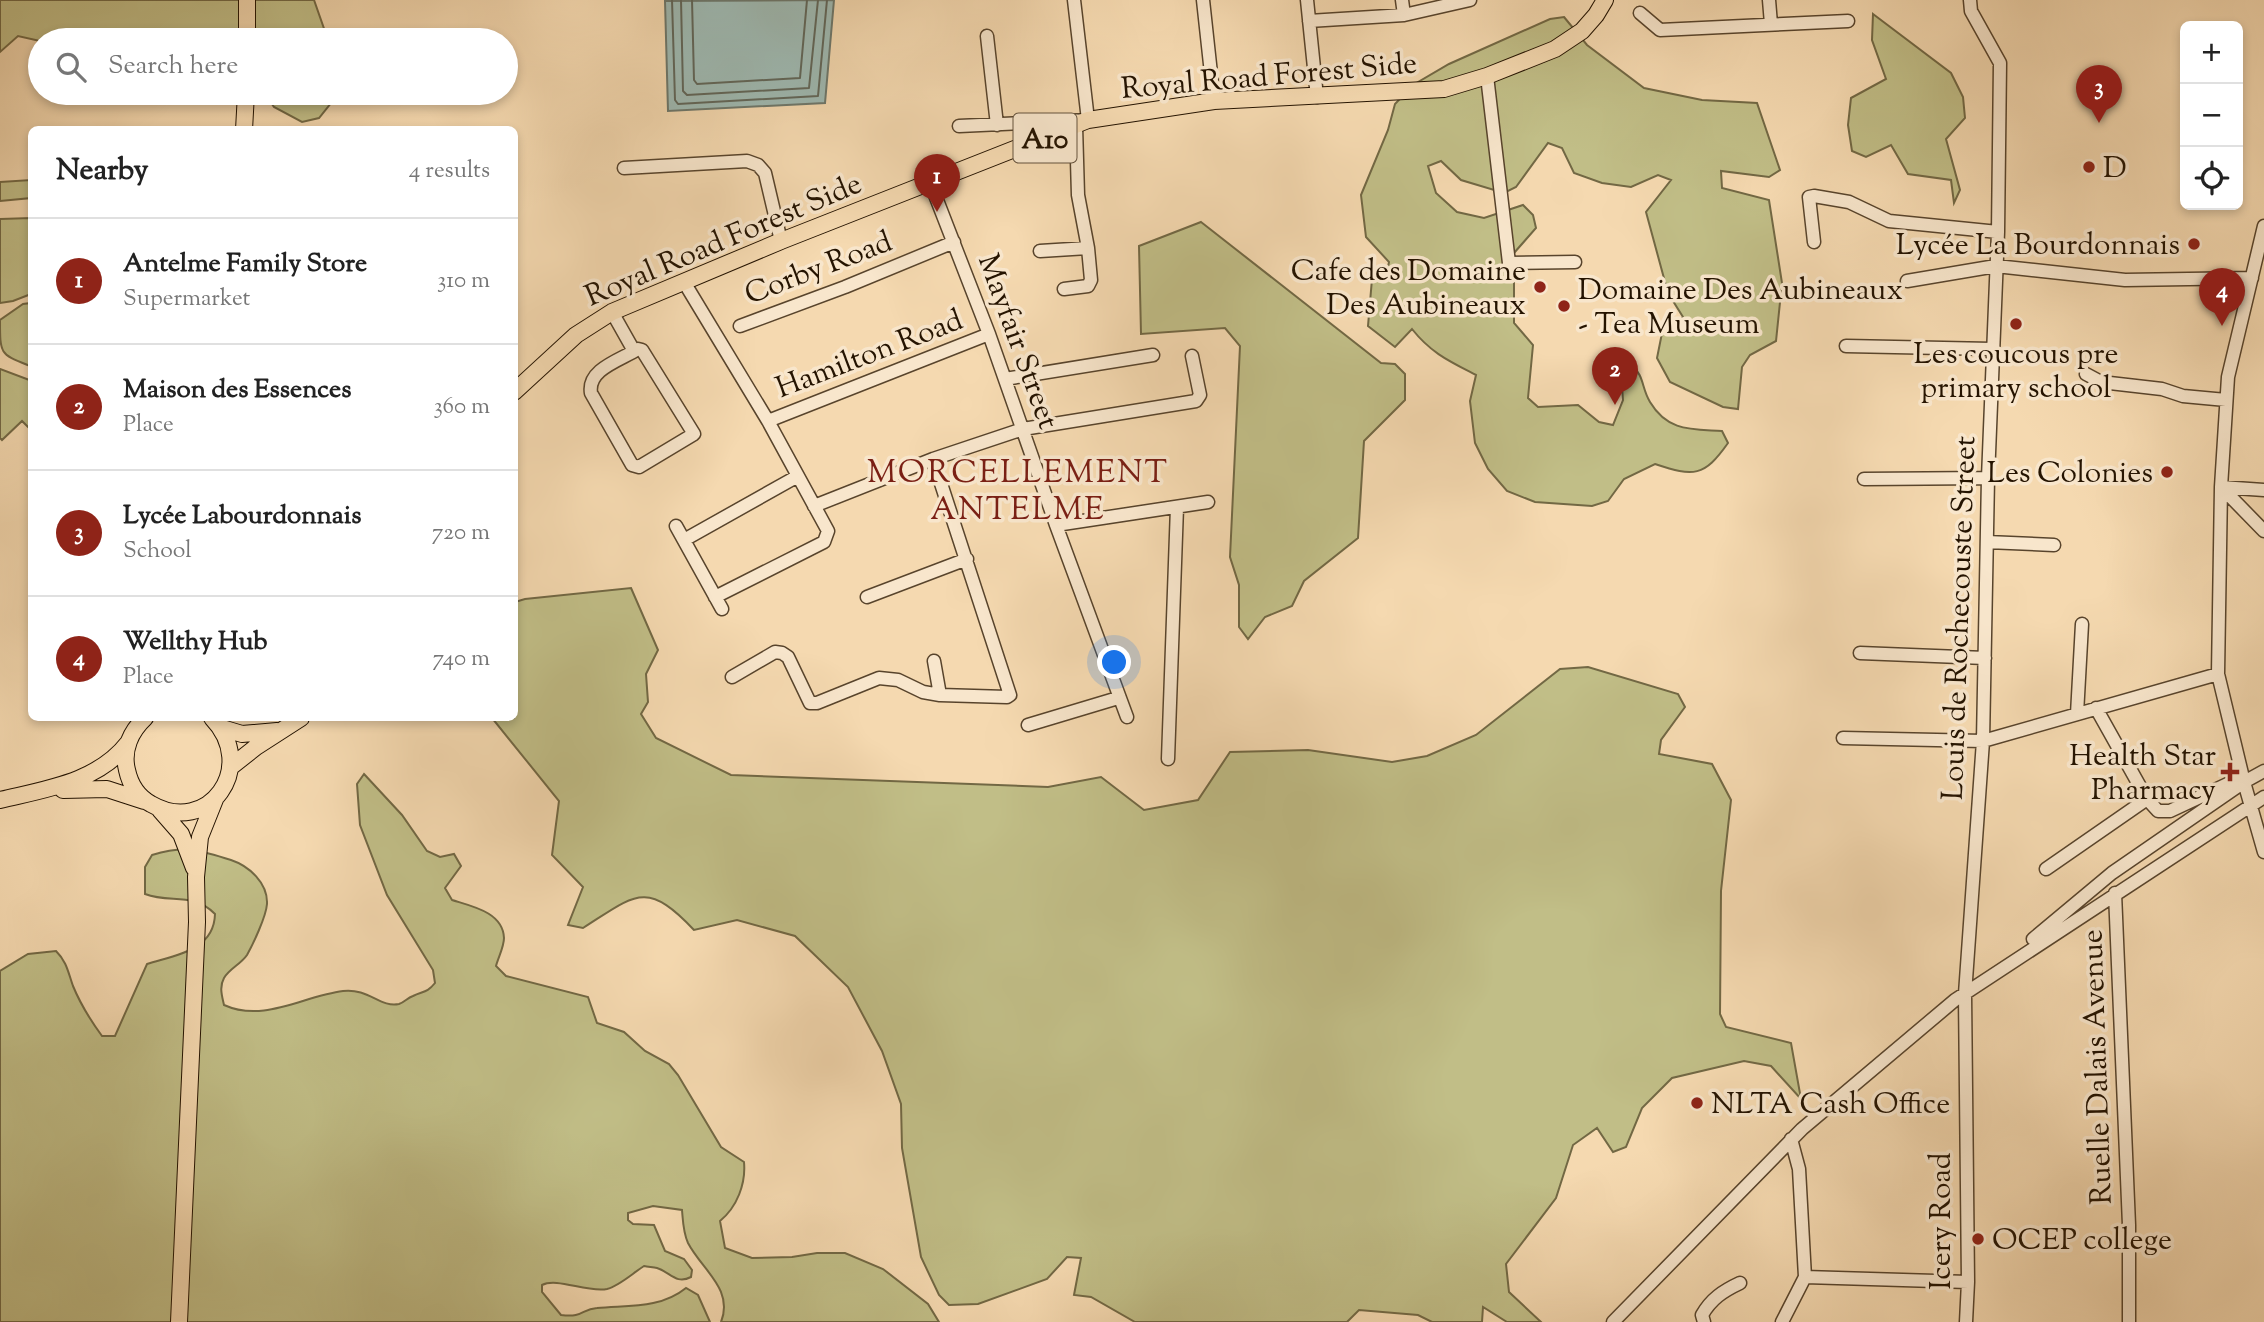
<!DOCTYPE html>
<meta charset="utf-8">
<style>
:root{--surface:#fff;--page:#f6f6f6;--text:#222;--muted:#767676;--line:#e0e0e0;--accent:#8f2418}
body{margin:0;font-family:"Sorts Mill Goudy",serif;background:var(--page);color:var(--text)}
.controls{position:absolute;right:21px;top:21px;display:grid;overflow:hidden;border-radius:10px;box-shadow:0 4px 10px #0003}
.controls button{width:63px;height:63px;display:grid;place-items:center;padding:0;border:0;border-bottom:2px solid var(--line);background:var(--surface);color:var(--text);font:35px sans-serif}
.you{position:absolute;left:1115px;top:663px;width:24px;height:24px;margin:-18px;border:5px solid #fff;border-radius:50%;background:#1a73e8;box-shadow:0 0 0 10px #1a73e833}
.badge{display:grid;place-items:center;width:46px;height:46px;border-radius:50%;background:var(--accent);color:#fff;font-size:23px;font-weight:700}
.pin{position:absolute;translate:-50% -58px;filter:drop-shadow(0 2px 4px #0008)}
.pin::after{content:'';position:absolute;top:37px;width:24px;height:21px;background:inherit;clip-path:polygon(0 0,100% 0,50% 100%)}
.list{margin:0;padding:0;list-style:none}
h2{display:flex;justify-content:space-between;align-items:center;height:91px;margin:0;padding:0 28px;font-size:30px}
h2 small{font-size:23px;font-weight:400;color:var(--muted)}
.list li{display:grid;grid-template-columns:46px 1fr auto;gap:21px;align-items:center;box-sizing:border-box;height:126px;padding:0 28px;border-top:2px solid var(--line)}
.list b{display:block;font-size:26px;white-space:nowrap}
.list p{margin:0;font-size:23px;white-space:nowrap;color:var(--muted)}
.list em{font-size:23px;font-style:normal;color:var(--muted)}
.icon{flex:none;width:38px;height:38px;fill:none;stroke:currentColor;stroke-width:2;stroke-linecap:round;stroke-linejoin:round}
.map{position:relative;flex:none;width:2264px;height:1322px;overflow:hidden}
.search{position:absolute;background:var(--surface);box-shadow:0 4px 10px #0003;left:28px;top:28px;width:490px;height:77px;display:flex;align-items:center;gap:18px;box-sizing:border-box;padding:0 24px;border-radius:38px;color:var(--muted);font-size:26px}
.panel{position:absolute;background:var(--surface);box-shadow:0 4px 10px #0003;left:28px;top:126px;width:490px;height:595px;border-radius:10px}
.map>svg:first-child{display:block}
.green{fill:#c1be87;stroke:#726844;stroke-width:2}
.water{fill:#9eb9b2;stroke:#6d776b;stroke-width:2}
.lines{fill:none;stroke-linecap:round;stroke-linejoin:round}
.shore{stroke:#616659;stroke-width:2}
.minor-casing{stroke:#58442c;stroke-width:15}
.major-casing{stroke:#241300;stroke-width:18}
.minor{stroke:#f8e6cc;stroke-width:12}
.major{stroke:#f5d9b0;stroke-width:16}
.poi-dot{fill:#8f2418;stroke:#f8e6cc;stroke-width:2.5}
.labels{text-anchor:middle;stroke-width:7;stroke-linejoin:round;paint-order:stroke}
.shield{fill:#f8e6cc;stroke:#64523d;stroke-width:2}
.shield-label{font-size:28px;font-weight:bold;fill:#241300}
.street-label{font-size:30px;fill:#241300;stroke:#f8e6cc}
.poi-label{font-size:30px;fill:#241300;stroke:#f8e6cc;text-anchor:start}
.neighbourhood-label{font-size:32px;letter-spacing:2px;fill:#7a1f14;stroke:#f8e6cc}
</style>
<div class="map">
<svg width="2264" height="1322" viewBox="0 0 2264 1322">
<rect width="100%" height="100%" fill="#f5d9b0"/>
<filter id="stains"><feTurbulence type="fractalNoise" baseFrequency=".00286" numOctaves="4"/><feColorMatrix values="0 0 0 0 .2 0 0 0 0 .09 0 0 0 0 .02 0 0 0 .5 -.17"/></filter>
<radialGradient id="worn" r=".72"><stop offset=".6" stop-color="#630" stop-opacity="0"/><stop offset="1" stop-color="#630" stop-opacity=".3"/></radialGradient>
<path class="green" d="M0,0H314L328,40L40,41L18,36L0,52Z
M1873,14L1951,73L1963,97L1965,118L1946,139L1960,190L1954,203L1951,180L1908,174L1891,145L1866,157L1852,151L1848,125L1851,98L1886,79L1872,40Z
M1564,17L1587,45L1644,88L1702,100L1757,103L1780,170L1769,177L1721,171L1722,188L1769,200L1782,283L1776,341L1750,355L1742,367L1738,409L1723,407L1670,382L1657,358L1662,333L1683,317L1668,293L1646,212L1671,180L1658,175L1631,187L1602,183L1574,173L1562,148L1548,143L1516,187L1504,193L1461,180L1441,161L1428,166L1436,193L1457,212L1484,218L1523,205L1533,215L1536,228L1514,253V323L1533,345L1528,398L1538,407L1578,405L1599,422L1613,425L1623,400L1621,373L1631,364C1645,377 1641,387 1650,402C1668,432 1692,429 1722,431L1728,443C1704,477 1694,477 1655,464L1624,479L1608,501L1592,506L1535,502L1507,491L1488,469L1475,443L1470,401L1476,375C1449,361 1431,353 1412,329L1395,347L1368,326L1372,279L1386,277L1389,262L1366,237L1361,195L1388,130L1395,104L1413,85L1449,64L1550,19Z
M255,93H339L319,118L302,122L274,107L265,94Z
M31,180V198L0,201V182Z
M31,218V294L13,301L0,303V219Z
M1201,222L1381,363L1395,364L1405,374V400L1364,441L1358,538L1304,581L1292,606L1265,617L1248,639L1239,627V585L1230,557L1240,346L1225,328L1141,334L1139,246Z
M31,303L32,366H30C0,354 0,355 0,320L23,304Z
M0,369L32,381L31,430L22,421L2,440L0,438Z
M631,588L658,650L646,674L648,702L641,714L656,738L731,775L1048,787L1101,777L1144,810L1198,800L1230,752L1308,750L1392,762L1427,756L1476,735L1560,669L1588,667L1678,694L1685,707L1661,740L1659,754L1712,764L1731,800L1721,891L1720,1014L1726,1027L1791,1043L1801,1099L1771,1066L1744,1061L1672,1078L1642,1108L1626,1147L1613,1152L1597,1128L1573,1145L1556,1198L1506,1264L1509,1292L1541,1322H1507L1483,1307L1482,1322H1432L1418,1315L1359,1310L1347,1322H1135L1091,1297L1074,1295L1081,1258L1067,1257L1047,1279L978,1304L949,1305L939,1295L921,1257L902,1148L901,1104L882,1051L848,987L795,936L737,920L694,930C646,879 635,895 583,928L568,925L583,887L552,855L559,801L492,718H514L515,602L525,599Z
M364,774L402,815L427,851L440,857L454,854L461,866L445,888L452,900C471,906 503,912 504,938C504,947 498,958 496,966L506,976L588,997L597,1023L624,1032L645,1051L669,1064L678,1075L721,1147L744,1162C746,1184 737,1207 720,1221L725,1248L752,1258L792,1257L817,1253H845L883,1269L928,1304L939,1322H721C734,1289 702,1270 688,1243C683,1232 683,1221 682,1210L653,1206L628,1213V1220L633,1224L654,1225L665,1251L684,1259L692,1270L691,1277C676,1285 670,1272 657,1268C653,1267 648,1267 644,1266C633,1273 619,1286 607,1289C587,1293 557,1277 542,1285V1292L561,1315C584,1318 581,1309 597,1308C628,1305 660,1309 686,1288L698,1295L710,1322H0V971L28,954L56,951C67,962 68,972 73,986C80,1003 91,1021 102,1036H115L147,964C175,955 214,951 215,914C192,891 171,904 145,894V867L152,855C186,845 198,850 231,860C249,866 268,883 267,904C266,917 253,944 247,955C241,964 229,969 224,978C219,987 222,996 224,1005C264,1023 303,996 343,991C369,988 380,1008 399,1004C405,1002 407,998 413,996C423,991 427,993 435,983L433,970L387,895L360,825L357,784Z"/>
<path class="water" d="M834,0L825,103L668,111L665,1Z"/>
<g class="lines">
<path class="shore" d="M672,0L675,100L678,104L818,96L827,0
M681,0L683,91L687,95L809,88L818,0
M692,0L694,80L697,84L800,78L807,0"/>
<g class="minor-casing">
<path id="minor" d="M1203,0L1214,101
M1307,0L1317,97
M1402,0L1404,15
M1769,0L1771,24
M1640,13L1660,30L1848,21
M1309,21L1404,15L1470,0
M987,36L997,125
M1487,76L1509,263L1575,262
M959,126L1088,120L1074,0
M624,168L747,161L758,165L765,173L781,241
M930,182L989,334L1056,525L1127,717
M2264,226L2228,377L2221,487L2218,674L2244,782L2264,852
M1814,242L1809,197L1814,196L1849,202L1889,221L1998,232
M1040,251L1088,248
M1907,281L1996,266L2125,280L2252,278
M684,282L768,421L828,531L824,542L715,597
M1064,289L1088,286L1091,280L1088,248L1078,195L1076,126
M612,312L634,351
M740,326L845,287L954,242
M1846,346L1992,349
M638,349L642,350L694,434L639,467L632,465L591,393C587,369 621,360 638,349Z
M2086,374L2101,382L2162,389L2183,396L2226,400
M1005,379L1153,355
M768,421L989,334
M1864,479L1988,478
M2221,487L2264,531
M2221,487L2264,490
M814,506L933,459L1023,429L1196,401L1200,395L1192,356
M1056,525L1208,502
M676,526L722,609
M684,540L798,476
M1987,542L2054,545
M867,597L967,559
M1860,653L1985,658
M934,661L940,695
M732,677L775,652L782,653L788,657L810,703H817L879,678L898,680L923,692L940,695L1007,697L1010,695L933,459
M2096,708L2147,799L2158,811H2170L2234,781
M2077,714L2082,624
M1028,725L1118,698
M1843,738L1983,741L2218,674
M1168,759L1177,507
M2046,869L2147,799
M2115,893L2129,1225V1322
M2033,939L2112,873L2244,782L2264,771
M1805,1277L1968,1282
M1613,1322L1802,1129L1955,1000L2264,797
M1704,1322L1702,1315C1711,1299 1723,1291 1740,1283
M1782,1322L1805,1277L1799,1169L1791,1139
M1966,1322L1968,1282L1965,994L1983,741L1988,478L1998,232L2000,63L1971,11L1970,0"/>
</g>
<g class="major-casing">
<path id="major" d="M247,40V0
M244,130L246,93
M514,392L576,335L612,312L781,241L1088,120L1214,101L1444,89L1487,76L1555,49L1582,31L1596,15L1605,0
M145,718C131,731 122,750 127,770C130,784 138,797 151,804C208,837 259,767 212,718
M222,728L242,734L277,731
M232,766L256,747L301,718
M63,790L107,789L144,801
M0,800C46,789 98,782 128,743
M160,810L181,834L194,868
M179,1322L197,922L196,877L200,837L216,797"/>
</g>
<use href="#minor" class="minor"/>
<use href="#major" class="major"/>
</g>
<g class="poi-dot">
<circle cx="2089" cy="167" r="7"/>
<circle cx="2194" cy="244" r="7"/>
<circle cx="1540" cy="287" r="7"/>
<circle cx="1564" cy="306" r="7"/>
<circle cx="2016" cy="324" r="7"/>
<circle cx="2167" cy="472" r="7"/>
<path d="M2226.5 761.5h7v7h7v7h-7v7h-7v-7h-7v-7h7z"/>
<circle cx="1697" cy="1103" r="7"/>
<circle cx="1978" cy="1239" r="7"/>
</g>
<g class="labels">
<rect class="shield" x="1013.5" y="113.5" width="63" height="49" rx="5"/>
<g class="shield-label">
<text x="1045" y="148">A10</text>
</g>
<g class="street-label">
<text transform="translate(1269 75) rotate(-5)" y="10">Royal Road Forest Side</text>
<text transform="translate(723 239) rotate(-23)" y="10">Royal Road Forest Side</text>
<text transform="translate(818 267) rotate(-21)" y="10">Corby Road</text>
<text transform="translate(1019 341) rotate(70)" y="10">Mayfair Street</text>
<text transform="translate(869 353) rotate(-21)" y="10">Hamilton Road</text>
<text transform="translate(1958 618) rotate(-88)" y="10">Louis de Rochecouste Street</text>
<text transform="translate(2096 1067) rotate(-92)" y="10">Ruelle Dalais Avenue</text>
<text transform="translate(1940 1221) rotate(-90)" y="10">Icery Road</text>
</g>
<g class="poi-label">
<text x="2103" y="177">D</text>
<text x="2180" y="254" text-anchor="end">Lycée La Bourdonnais</text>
<text x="1526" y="280" text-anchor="end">Cafe des Domaine<tspan x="1526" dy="34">Des Aubineaux</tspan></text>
<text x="1578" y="299">Domaine Des Aubineaux<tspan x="1578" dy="34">- Tea Museum</tspan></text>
<text x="2016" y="363" text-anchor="middle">Les coucous pre<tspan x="2016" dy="34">primary school</tspan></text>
<text x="2153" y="482" text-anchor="end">Les Colonies</text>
<text x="2216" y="765" text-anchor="end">Health Star<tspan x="2216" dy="34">Pharmacy</tspan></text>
<text x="1711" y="1113">NLTA Cash Office</text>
<text x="1992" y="1249">OCEP college</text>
</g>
<g class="neighbourhood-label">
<text x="1018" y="482">MORCELLEMENT<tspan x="1018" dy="37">ANTELME</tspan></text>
</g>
</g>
<rect width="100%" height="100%" filter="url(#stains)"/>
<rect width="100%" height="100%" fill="url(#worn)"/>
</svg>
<div class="controls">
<button>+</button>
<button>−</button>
<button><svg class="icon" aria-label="locate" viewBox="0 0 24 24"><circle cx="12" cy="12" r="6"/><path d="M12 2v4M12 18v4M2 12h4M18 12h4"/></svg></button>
</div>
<div class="you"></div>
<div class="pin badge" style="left:937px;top:212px">1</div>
<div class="pin badge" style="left:1615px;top:405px">2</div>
<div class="pin badge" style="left:2099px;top:123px">3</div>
<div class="pin badge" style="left:2222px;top:326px">4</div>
<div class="search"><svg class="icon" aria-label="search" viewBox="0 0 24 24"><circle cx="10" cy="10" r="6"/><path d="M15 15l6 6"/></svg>Search here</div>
<section class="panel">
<h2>Nearby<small>4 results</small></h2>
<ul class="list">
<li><span class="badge">1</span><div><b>Antelme Family Store</b><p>Supermarket</p></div><em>310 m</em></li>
<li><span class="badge">2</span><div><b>Maison des Essences</b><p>Place</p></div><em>360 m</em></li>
<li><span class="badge">3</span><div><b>Lycée Labourdonnais</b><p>School</p></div><em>720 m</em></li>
<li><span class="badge">4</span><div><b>Wellthy Hub</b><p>Place</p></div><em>740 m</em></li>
</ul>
</section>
</div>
